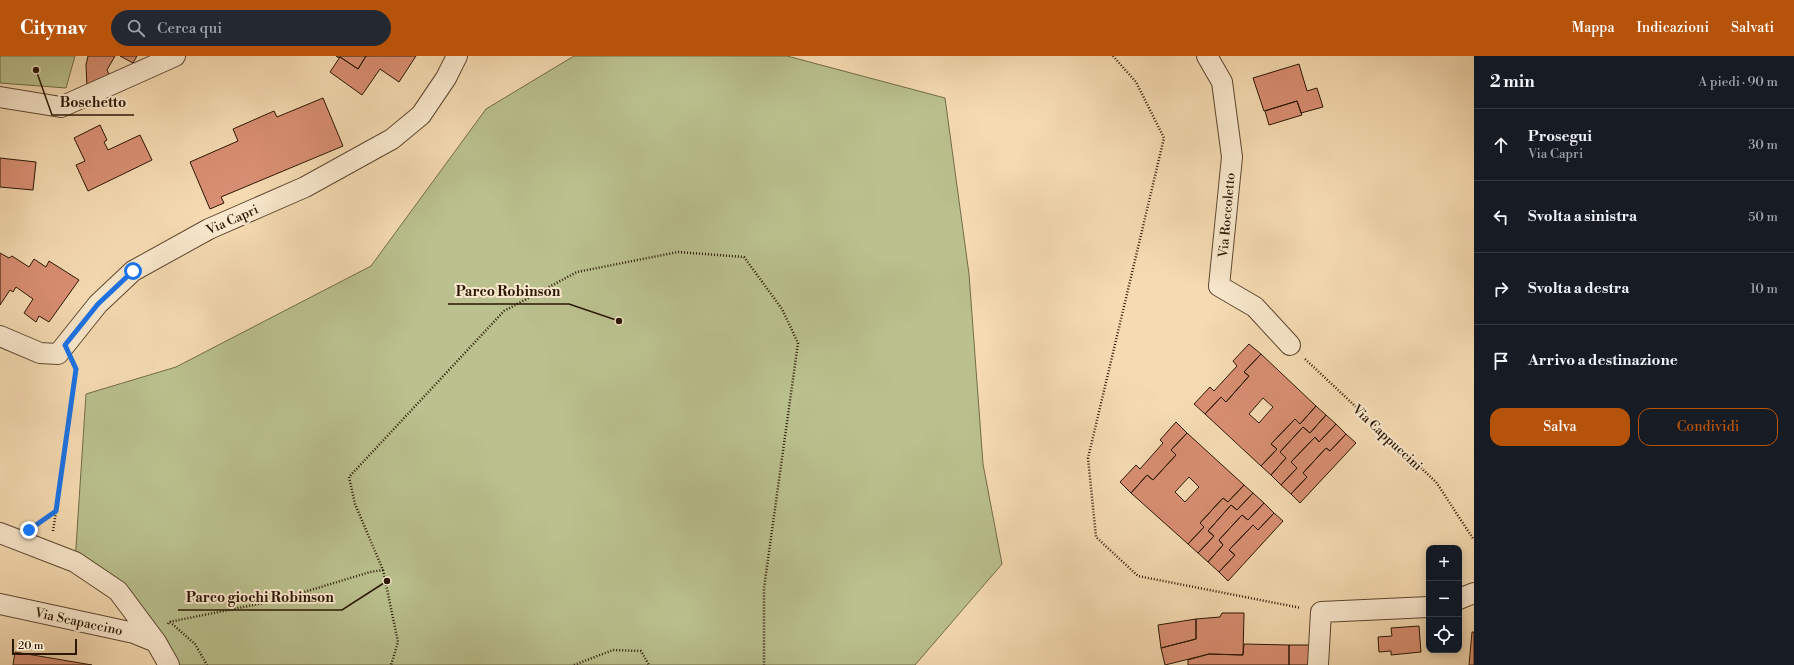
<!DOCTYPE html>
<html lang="it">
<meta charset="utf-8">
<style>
:root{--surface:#171b24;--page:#242831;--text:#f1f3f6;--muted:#9ea1a6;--line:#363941;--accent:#b45309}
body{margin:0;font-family:"Libre Bodoni",serif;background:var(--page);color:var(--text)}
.controls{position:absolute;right:12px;bottom:12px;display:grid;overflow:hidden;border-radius:8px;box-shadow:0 2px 10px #0003}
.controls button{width:36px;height:36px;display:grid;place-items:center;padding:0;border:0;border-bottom:1px solid var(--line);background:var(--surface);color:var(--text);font:20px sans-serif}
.scale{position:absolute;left:12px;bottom:10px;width:65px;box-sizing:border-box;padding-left:4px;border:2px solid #2b1704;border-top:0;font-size:11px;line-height:14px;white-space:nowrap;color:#2b1704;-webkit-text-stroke:3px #f9e8cd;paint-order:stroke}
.stop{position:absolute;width:12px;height:12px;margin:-9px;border:3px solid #1a73e8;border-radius:50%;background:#fff}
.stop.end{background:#1a73e8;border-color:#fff;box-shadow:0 1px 4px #0008}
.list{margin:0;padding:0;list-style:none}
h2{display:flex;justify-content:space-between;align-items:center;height:52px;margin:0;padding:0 16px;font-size:17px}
h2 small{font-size:13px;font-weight:400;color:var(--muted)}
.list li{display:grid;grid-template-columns:26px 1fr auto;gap:12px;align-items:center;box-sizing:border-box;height:72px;padding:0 16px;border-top:1px solid var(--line)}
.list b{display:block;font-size:15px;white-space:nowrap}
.list p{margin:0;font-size:13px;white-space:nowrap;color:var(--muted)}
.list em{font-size:13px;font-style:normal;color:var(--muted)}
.actions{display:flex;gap:8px;padding:12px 16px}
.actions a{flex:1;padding:9px 0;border:1px solid var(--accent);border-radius:12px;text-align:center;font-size:14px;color:var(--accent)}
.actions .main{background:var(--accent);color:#fff}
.icon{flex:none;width:22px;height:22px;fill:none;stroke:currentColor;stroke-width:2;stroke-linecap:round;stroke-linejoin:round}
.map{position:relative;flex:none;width:1474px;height:609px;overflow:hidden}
header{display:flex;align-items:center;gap:24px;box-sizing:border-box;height:56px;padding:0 20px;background:var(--accent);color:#fff}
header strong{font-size:19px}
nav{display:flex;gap:22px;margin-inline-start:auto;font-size:14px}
.search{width:280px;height:36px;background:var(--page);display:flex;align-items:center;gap:10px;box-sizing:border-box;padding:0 14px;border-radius:22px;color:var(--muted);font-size:15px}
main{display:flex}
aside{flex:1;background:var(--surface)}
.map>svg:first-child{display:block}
.green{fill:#bac18e;stroke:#726c49}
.building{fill:#d98f73;stroke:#2b1704;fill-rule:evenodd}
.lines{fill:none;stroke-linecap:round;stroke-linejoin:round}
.street-casing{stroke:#5e4830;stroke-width:22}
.path{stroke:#2b1704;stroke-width:2.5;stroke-dasharray:1 2;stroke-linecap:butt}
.street{stroke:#f9e8cd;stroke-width:20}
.route{stroke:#1a73e8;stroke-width:5}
.labels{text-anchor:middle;stroke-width:4;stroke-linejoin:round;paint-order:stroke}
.street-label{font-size:13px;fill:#2b1704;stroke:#f9e8cd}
.leader{fill:none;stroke:#2b1704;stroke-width:1.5}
.callout-dot{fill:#2b1704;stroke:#f9e8cd;stroke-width:1.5}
.callout-label{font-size:14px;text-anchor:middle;font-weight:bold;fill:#2b1704;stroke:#f9e8cd;stroke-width:4;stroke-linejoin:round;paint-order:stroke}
</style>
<header>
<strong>Citynav</strong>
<div class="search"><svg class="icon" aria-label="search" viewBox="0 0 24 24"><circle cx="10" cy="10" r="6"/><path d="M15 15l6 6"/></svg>Cerca qui</div>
<nav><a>Mappa</a><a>Indicazioni</a><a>Salvati</a></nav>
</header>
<main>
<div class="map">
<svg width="1474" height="609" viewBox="0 0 1474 609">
<rect width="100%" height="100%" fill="#f6dbb2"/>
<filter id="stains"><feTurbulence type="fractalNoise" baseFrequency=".005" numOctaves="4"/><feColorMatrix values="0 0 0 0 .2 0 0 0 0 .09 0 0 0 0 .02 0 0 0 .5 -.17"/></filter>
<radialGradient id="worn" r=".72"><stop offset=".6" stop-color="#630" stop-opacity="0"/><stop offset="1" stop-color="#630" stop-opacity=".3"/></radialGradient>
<path class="green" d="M0,0H75L66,32L0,27Z
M574,0H787L945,42L969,218L983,408L1002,508L915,609H169L156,586L75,506L86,338L176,311L371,210L486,53Z"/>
<path class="building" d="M88,0H115L107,14L111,23L87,32L86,9Z
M120,0H137L133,7Z
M336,0H366L358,13L340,1L339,2Z
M366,0H416L399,26L380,13L362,39L330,16L340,1L358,13Z
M1299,8L1307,35L1317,32L1323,51L1301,57L1297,45L1264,55L1253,22Z
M323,42L343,90L221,141L224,147L210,153L190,106L238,85L233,73L274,55L277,61Z
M1297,45L1302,59L1269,69L1265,55Z
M100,69L107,84L104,86L108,94L140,79L152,104L88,135L76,109L85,105L74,82Z
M0,102L36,106L33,134L0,131Z
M0,197L9,202L12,200L29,211L34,203L46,211L49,205L79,224L49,266L39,260L36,266L24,257L33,243L16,231L13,236L10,234L0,249Z
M1249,288L1261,298L1244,316L1249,320L1226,346L1221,341L1205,358L1194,348L1210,331L1214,335L1237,310L1233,305Z
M1261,298L1316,350L1300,368L1295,363L1271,388L1277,393L1261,410L1205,358L1221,341L1226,346L1249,320L1244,316ZM1263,342L1273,351L1259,367L1249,358Z
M1316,350L1326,359L1310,377L1303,371L1280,396L1286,402L1271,419L1261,410L1277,393L1271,388L1295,363L1300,368Z
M1326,359L1336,368L1319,386L1315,381L1291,406L1297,412L1281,429L1271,419L1286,402L1280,396L1303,371L1310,377Z
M1176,366L1187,377L1171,394L1176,399L1153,424L1147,419L1131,437L1120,426L1136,409L1140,413L1163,387L1160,384Z
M1336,368L1346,378L1330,395L1326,392L1303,417L1307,421L1291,438L1281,429L1297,412L1291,406L1315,381L1319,386Z
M1187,377L1244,429L1228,446L1223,442L1200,467L1204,471L1188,488L1131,437L1147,419L1153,424L1176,399L1171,394ZM1189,421L1199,431L1185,446L1175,436Z
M1346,378L1356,387L1300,447L1291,438L1307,421L1303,417L1326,392L1330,395Z
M1244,429L1253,437L1237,454L1231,449L1208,475L1214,480L1198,497L1188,488L1204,471L1200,467L1223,442L1228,446Z
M1253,437L1264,447L1248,464L1242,459L1219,484L1223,489L1208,506L1198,497L1214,480L1208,475L1231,449L1237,454Z
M1264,447L1274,457L1258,474L1253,469L1229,494L1235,499L1219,516L1208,506L1223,489L1219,484L1242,459L1248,464Z
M1274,457L1283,465L1228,525L1219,516L1235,499L1229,494L1253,469L1258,474Z
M1222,557H1244L1243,599L1209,598L1165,609L1161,592L1196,583V563L1220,561Z
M1196,563V583L1161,592L1158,569Z
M1419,570L1421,596L1391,599V595L1379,596L1378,581L1392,580L1391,572Z
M1472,576H1474V609H1469Z
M1244,588L1289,589V609H1188V604L1209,598L1243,599Z
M1289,589H1313V609H1289Z
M15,596L92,609H13Z"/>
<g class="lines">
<g class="street-casing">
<path id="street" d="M1207,0L1222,26L1232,101L1219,230L1255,251L1290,289
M0,41L61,51L175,0
M0,280L40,297L58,298L98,248L133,215L209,173L305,131L392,83L421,59L446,22L457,0
M0,477L75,506L118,535L156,586L169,609
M1459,543L1474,537
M0,548L134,577L156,586
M1318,609L1321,556L1429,551"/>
</g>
<path class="path" d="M1113,0L1136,26L1164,82L1088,402L1096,481L1138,520L1301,552
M1305,303L1436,426L1474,484
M37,468L56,455L76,313L75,309
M53,475L56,456
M383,514L398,586L391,609
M170,566L195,588L207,609
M168,568L169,566L278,544L370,516L383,514L355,448L349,421L504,255L577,216L678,196L744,201L782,253L798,287L764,532V609
M574,609L613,594L641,595L649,609"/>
<use href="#street" class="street"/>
</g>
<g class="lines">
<path class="route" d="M29,474L56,455L76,313L65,289L98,248L133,215"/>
</g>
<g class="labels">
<g class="street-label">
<text transform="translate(1226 159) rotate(-85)" y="5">Via Roccoletto</text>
<text transform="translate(232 163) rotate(-24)" y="5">Via Capri</text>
<text transform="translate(1388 381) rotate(43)" y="5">Via Cappuccini</text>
<text transform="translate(79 565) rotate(12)" y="5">Via Scapaccino</text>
</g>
</g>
<path class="leader" d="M36 14L52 59H134M619 265L569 248H448M387 525L342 554H178"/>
<g class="callout-dot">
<circle cx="36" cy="14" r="4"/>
<circle cx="619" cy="265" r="4"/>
<circle cx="387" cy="525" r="4"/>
</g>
<g class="callout-label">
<text x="93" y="51">Boschetto</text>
<text x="508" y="240">Parco Robinson</text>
<text x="260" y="546">Parco giochi Robinson</text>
</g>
<rect width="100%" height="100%" filter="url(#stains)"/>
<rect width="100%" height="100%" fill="url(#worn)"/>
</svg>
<div class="controls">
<button>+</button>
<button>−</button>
<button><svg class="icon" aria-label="locate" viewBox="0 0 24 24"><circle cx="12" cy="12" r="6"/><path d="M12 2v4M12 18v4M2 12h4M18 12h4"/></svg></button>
</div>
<div class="scale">20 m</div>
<div class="stop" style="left:133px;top:215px"></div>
<div class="stop end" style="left:29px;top:474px"></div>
</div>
<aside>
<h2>2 min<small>A piedi · 90 m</small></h2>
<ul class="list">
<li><svg class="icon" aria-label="ahead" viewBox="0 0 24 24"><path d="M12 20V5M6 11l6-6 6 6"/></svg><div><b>Prosegui</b><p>Via Capri</p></div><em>30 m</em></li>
<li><svg class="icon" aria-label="left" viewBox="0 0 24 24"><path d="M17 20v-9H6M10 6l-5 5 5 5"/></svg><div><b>Svolta a sinistra</b></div><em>50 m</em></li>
<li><svg class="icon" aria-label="right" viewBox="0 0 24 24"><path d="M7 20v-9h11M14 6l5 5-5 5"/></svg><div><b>Svolta a destra</b></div><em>10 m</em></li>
<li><svg class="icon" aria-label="arrive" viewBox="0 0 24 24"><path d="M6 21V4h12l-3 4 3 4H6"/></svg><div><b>Arrivo a destinazione</b></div></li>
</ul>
<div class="actions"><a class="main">Salva</a><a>Condividi</a></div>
</aside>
</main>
